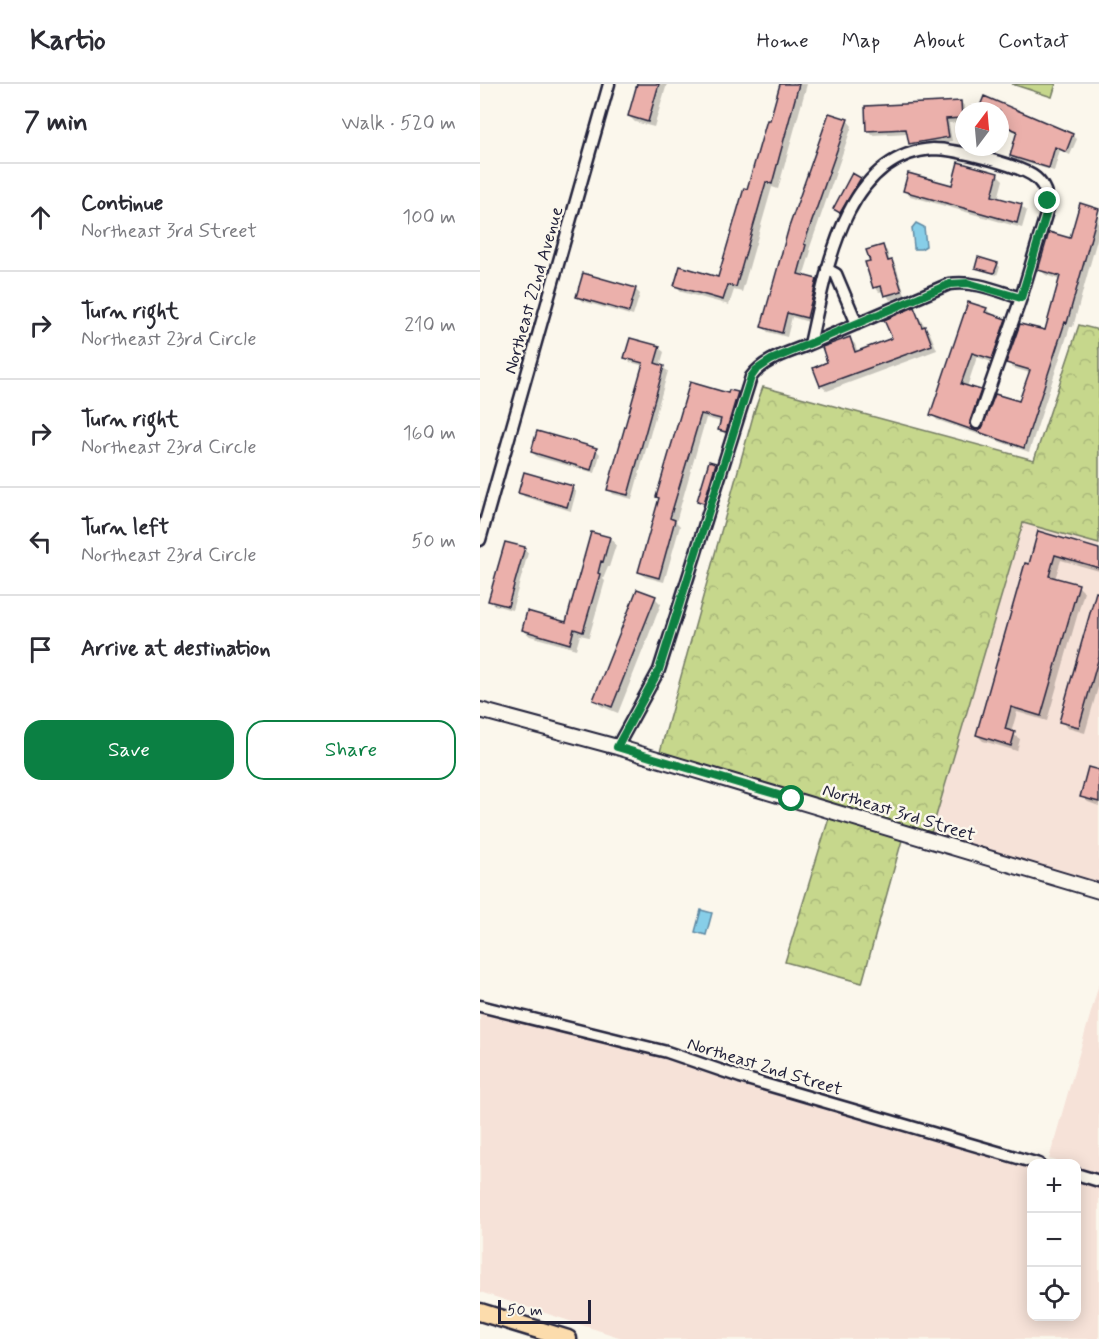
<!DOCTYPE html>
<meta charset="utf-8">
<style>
:root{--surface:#fff;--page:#f7f7f7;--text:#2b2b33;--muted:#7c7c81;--line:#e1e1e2;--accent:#0b8043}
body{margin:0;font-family:Mynerve,sans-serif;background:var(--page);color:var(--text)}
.controls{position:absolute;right:18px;bottom:18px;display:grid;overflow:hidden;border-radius:12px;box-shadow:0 3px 15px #0003}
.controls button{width:54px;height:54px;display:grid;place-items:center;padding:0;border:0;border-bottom:2px solid var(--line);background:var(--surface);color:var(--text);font:30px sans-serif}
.compass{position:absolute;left:475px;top:18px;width:54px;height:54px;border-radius:50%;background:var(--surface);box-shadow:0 3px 15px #0003;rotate:16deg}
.scale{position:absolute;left:18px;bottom:15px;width:93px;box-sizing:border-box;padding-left:6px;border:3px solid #22223b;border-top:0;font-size:16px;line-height:21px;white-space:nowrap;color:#22223b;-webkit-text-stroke:4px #fbf7ec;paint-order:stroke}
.stop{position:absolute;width:18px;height:18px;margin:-14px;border:4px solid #0b8043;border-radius:50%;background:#fff}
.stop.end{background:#0b8043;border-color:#fff;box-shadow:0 2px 6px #0008}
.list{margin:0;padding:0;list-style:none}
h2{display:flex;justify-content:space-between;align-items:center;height:78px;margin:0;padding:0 24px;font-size:26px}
h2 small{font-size:20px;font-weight:400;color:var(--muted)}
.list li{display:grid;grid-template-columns:39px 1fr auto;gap:18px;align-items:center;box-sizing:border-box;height:108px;padding:0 24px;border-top:2px solid var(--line)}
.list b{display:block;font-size:22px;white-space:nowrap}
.list p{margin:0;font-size:20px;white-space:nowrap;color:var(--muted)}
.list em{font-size:20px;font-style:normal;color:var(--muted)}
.actions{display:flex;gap:12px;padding:18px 24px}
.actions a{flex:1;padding:14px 0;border:2px solid var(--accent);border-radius:18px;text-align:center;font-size:21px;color:var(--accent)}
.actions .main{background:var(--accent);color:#fff}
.icon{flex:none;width:33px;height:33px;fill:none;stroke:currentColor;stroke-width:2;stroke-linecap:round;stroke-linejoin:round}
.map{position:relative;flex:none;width:619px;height:1255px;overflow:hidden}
header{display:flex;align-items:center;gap:36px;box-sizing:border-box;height:84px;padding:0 30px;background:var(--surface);border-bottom:2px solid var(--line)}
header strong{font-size:28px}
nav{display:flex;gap:33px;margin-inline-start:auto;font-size:21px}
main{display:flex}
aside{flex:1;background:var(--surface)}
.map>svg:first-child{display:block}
.built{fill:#f6e2d8}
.forest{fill:url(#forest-crowns);stroke:#747c64;stroke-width:1.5}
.water{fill:#87cee8;stroke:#5f89a3;stroke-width:1.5}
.shadow{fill:#0003}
.building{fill:#ebb0ab;stroke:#22223b;stroke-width:1.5}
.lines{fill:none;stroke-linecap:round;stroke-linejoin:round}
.minor-casing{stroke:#22223b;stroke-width:15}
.tertiary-casing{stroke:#22223b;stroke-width:18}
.primary-casing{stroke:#22223b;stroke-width:21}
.minor{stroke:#fbf7ec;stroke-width:10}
.tertiary{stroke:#fbf7ec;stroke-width:14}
.primary{stroke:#fcdcac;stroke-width:16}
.route{stroke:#0b8043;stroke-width:8}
.labels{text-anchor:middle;stroke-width:5;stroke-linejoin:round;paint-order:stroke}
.street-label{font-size:18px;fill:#22223b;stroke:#fbf7ec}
</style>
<header>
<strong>Kartio</strong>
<nav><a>Home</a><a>Map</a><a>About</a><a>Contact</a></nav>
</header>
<main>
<aside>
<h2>7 min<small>Walk · 520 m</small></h2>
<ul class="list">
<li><svg class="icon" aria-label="ahead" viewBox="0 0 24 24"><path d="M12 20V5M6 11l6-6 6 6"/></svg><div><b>Continue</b><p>Northeast 3rd Street</p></div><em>100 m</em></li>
<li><svg class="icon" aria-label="right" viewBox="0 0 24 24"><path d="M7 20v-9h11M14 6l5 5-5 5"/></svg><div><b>Turn right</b><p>Northeast 23rd Circle</p></div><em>210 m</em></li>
<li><svg class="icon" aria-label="right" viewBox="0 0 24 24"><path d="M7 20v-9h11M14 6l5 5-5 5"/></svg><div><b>Turn right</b><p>Northeast 23rd Circle</p></div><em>160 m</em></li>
<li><svg class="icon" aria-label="left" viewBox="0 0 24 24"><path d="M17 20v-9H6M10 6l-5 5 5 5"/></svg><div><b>Turn left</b><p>Northeast 23rd Circle</p></div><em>50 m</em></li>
<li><svg class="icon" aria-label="arrive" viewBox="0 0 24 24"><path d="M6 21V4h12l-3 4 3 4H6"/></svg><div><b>Arrive at destination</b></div></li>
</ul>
<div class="actions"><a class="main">Save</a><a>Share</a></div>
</aside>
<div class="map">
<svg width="619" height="1255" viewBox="0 0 619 1255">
<defs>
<pattern id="forest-crowns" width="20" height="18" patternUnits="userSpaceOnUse" patternTransform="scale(1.5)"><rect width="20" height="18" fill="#c6d78c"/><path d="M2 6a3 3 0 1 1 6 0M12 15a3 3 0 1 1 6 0" fill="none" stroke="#aab87a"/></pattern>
</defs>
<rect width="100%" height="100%" fill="#fbf7ec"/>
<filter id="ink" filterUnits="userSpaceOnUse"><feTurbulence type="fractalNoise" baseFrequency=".0167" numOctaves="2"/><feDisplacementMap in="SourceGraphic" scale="12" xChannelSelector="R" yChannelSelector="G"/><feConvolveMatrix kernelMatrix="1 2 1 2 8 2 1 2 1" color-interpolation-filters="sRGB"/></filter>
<g filter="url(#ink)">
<path class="built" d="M543,439L619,460V800L451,749Z
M619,900V1089L597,1083L596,1080L585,1079L569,1075Z
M0,929L185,975L258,1000L551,1085L552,1232H596L597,1098L619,1104V1255H145L0,1208Z"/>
<path class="forest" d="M532,0H576L572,13Z
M599,241L619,246V460L543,439L451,749L180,668L275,325L283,303L554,376Z
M349,734L422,756L382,899L305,878Z"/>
<path class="water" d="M436,139L444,143L446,162L441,165H434V163L432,144Z
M221,826L232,829L226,851L215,848Z"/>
<path class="shadow" d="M159,0H187L174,43L155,38L149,32Z
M302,0H327L298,105L292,103L262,208L254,206L249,221L202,208L196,202L239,195Z
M505,14L592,51L597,55L590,71L580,66L574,87L536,76L531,72L538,49L520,41V27H499Z
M481,18L485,23L484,38L469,39L472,57L435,63L430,59L429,49L392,51L388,46Z
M367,36L372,42L329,166L331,167L323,193L336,197L342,202L332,239L312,233L307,253L288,248L283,243Z
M518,91L523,96L518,115L541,122L547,127L542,144L430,112L424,107L473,103Z
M380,95L383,97L364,131L357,127Z
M618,126L619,148L593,243H590L549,368L457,336L452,330L506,225L530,242L517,280L497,273L487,303L500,308L505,313L495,343V347L498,348L503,345L540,319L550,289L533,284L528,279L566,248L580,196L566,191L560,186Z
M402,163L407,167L410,178L416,182L425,211L410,216L404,207L399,208L395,203L391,178Z
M517,180L520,183L517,191L500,186L497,183Z
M155,205L160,210L153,232L102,217L97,213Z
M433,225L450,249L457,266L347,307L341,302L335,285L349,279L369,255L375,260L378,269L415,255Z
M179,264L184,268L180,282L188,287L152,415L133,410L129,405L164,282L150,278L146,273Z
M211,300L249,311L250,307L258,310L263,315L251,352L245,350L240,345L241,338L226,334L196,438L200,442L184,498L165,493L159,487L180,415L178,413Z
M116,366L120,370L115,389L57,373L52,368Z
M235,380L238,383L226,421L221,420L219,417Z
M92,403L96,408L91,427L45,413L40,409Z
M112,449L130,454L136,461L129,483H128L123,495L125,497L109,553L100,551L96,565L50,552L43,546L87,540Z
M559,449L619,467V487L581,476L575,495L598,502L604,508L567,637L537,628L531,649L540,655L537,667L503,657L497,651Z
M44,465L48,469L32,526L14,521L9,516Z
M618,507L619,600L605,649L587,644L581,637Z
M175,514L181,520L138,629L121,622L115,616Z
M619,688V722L608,718L601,712Z"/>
<path class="building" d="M157,0H179L168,38L148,32Z
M300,0H319L292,100L286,98L256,203L248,201L243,216L194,202L200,182L238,193L264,104L267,105L287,36H290Z
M504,12L593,50L586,68L575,63L569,84L530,72L537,47L520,40V27H498Z
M481,17L482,34L466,35L469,53L429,60L426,45L386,47L385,22Z
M349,29L368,35L324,160L326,161L318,190L337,195L327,234L307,229L302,249L281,243L309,143Z
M478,78L518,89L512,112L542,120L537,139L423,107L428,89L472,101Z
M372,89L381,94L360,129L353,125Z
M600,119L619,125L587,239L585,238L544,364L450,331L488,218L507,224L505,228L526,235L512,275L492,269L481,300L501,306L490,337L491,343L498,346L502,344L515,310L539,317L550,286L526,279L540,240L565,246L580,192L558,186L569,148L590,154Z
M403,161L408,177L412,176L422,207L404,212L401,202L393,204L385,178L390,177L386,166Z
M498,173L518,179L514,189L495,184Z
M103,189L156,204L149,228L96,213Z
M434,223L442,243L445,242L452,261L340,302L333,284L347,278L342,263L370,253L375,268L412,254L404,236Z
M150,254L180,262L175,279L184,282L148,411L127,406L163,279L144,274Z
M210,298L248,309L249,306L258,308L246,348L238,346L241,335L221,330L190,434L195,436L179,494L158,488L179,414L176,413Z
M57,347L117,364L111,386L51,368Z
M229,377L236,379L224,419L217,417Z
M44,388L93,402L87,423L38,409Z
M558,447L619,465V484L575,471L569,492L599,500L561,632L531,623L525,645L535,648L531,662L496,651L545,479L549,480Z
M111,448L130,453L123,478L121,477L118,489L120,490L103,548L94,545L90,560L42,546L47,527L86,538Z
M25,458L45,463L28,522L8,517Z
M157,505L176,512L132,623L113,616Z
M616,508L619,509V573L599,643L579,638Z
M608,683L619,686V718L600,713Z"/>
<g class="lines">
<g class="minor-casing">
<path id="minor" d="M453,65C474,65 541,81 556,94C565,102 568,112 568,124L541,214C518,207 494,196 469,200L330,260C346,190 363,71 453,65Z
M347,185L356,190L377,240
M497,339L541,214
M0,456L129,0
M137,663L179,586L271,293C285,274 309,269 330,260
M0,922L187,968L260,993L559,1080
M596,1090L619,1097"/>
</g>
<g class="tertiary-casing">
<path id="tertiary" d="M0,626L137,663L619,807"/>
</g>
<g class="primary-casing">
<path id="primary" d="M0,1228L88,1255"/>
</g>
<use href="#minor" class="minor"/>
<use href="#tertiary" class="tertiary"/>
<use href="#primary" class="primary"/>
</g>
</g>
<g class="lines" filter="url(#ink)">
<path class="route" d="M312,715L137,663L179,586L271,293L276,286L291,276L470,200L488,199L541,214L568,124V117"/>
</g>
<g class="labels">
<g class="street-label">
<text transform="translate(53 206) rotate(-74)" y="6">Northeast 22nd Avenue</text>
<text transform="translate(419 728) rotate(17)" y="6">Northeast 3rd Street</text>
<text transform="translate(285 982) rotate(17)" y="6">Northeast 2nd Street</text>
</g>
</g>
</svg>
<div class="controls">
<button>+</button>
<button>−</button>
<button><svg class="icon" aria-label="locate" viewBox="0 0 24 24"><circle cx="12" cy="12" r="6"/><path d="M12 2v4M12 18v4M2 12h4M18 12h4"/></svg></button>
</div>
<svg class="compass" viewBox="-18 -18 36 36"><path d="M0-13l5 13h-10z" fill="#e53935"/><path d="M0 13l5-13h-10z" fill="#7c7c81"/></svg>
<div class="scale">50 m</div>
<div class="stop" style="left:312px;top:715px"></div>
<div class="stop end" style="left:568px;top:117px"></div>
</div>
</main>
